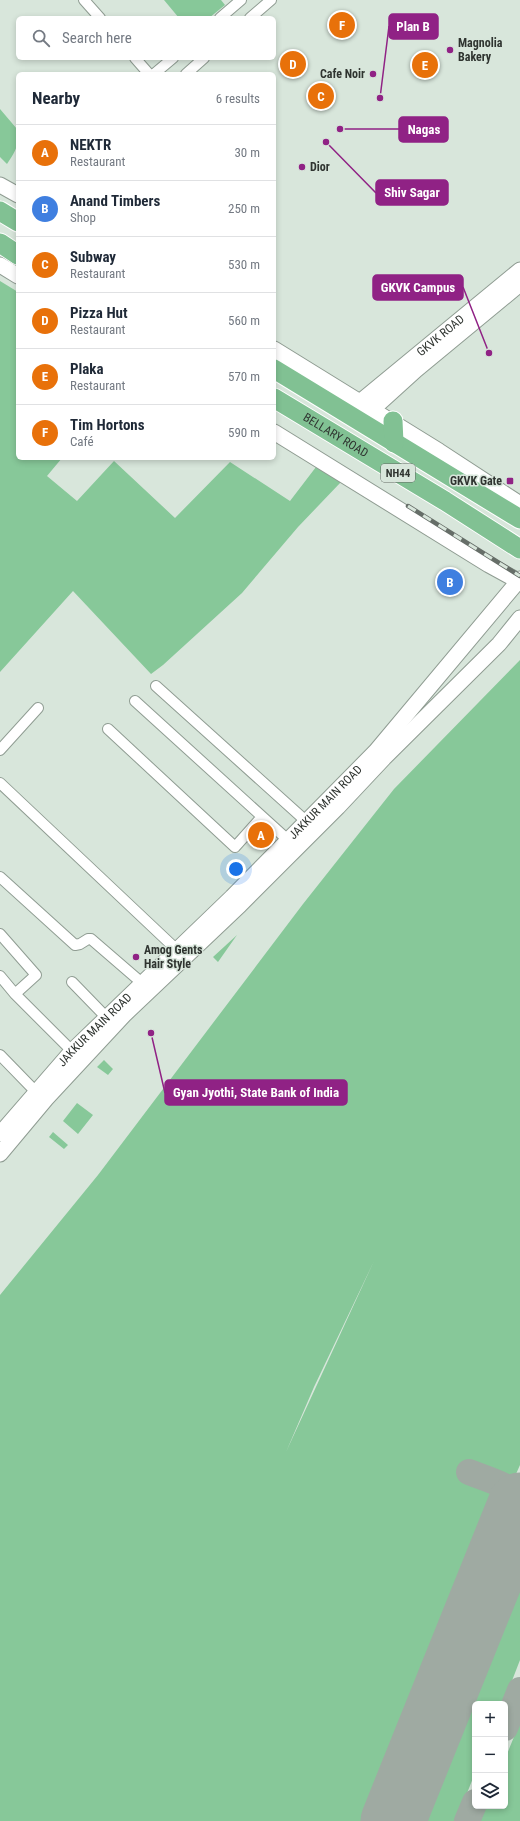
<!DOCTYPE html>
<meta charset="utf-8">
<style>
:root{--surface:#fff;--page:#f6f6f7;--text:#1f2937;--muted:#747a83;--line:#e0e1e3;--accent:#902285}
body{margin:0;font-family:"Roboto Condensed",sans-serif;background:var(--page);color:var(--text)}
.controls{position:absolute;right:12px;bottom:12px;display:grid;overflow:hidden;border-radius:6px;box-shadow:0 2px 6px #0003}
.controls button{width:36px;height:36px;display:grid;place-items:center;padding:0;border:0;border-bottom:1px solid var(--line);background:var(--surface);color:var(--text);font:20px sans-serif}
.you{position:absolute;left:236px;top:869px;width:14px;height:14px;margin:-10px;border:3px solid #fff;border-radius:50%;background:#1a73e8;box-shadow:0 0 0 6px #1a73e833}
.badge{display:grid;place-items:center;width:26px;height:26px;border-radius:50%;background:var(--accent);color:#fff;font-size:13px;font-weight:700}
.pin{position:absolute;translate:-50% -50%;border:2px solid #fff;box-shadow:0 1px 4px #0006}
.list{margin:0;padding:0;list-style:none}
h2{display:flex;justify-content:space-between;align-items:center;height:52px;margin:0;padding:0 16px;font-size:17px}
h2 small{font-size:13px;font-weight:400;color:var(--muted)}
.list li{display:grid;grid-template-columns:26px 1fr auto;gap:12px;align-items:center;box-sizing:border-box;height:56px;padding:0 16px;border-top:1px solid var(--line)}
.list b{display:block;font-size:15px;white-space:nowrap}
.list p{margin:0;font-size:13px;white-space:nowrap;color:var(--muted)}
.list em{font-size:13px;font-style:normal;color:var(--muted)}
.icon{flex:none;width:22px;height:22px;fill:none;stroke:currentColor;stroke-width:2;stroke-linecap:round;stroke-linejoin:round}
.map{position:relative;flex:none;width:520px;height:1821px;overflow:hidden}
.search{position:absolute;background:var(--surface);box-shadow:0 2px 6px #0003;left:16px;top:16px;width:260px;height:44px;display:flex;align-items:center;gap:10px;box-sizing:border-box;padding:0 14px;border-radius:6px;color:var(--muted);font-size:15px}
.panel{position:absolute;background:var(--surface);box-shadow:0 2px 6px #0003;left:16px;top:72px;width:260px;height:388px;border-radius:6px}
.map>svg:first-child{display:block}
.green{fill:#87c899;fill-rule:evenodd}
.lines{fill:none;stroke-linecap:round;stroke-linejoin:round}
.taxiway{stroke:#9faaa2;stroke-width:26}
.runway{stroke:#9faaa2;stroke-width:65}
.street-casing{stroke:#8f9c92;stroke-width:12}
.secondary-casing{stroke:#8f9c92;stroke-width:17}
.highway-casing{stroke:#fff;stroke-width:21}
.street{stroke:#fff;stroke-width:10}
.secondary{stroke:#fff;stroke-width:15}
.highway{stroke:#81c193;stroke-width:19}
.rail-casing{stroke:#666e68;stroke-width:4.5}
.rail{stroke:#d8e6db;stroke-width:3;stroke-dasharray:9;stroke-linecap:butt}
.poi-dot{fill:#902285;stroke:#d8e6db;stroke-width:1.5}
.labels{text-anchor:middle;stroke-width:3;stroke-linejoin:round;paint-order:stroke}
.shield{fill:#d8e6db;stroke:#626963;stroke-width:1}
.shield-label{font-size:11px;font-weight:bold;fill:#2f3430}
.poi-label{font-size:12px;font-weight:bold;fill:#2f3430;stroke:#d8e6db;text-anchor:start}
.street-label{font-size:12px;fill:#2f3430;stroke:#d8e6db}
.leader{fill:none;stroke:#902285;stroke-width:1.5}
.callout-dot{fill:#902285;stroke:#d8e6db;stroke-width:1.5}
.callout{fill:#902285;stroke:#902285;stroke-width:1.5}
.callout-label{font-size:13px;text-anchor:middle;font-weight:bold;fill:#fff}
</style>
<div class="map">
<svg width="520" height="1821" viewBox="0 0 520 1821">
<rect width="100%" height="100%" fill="#d8e6db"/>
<path class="green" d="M164,0H221L225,5L209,18H179Z
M0,109L17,129C21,143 15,152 7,164L0,157Z
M0,281L18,292V458H62L47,476L77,501L114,461L175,518L230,462L290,501L316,467L341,482L298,527L242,593L163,665L151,674L73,591L0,672Z
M520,660V1465L516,1474L511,1477L472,1462L464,1481L498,1497L502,1501L503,1507L377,1821H0V1295L98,1175L303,904L394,789ZM374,1261L286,1452L314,1387Z
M237,935L218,962L213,957Z
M104,1060L113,1069L108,1075L97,1067Z
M77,1103L93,1115L78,1134L63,1121Z
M53,1132L68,1145L64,1149L49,1137Z
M520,1548V1660L503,1704H475V1773L456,1821H410Z
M520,1722V1821H480L486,1806H505V1759Z"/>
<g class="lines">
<path class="taxiway" d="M469,1472C481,1477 515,1487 520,1498
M505,1728L520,1690
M467,1821L475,1802"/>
<path class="runway" d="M393,1821L520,1505"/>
<g class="street-casing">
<path id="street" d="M84,0L100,18
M220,18L241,0
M250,18L271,0
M135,58L149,74
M154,74L173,58
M186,74L204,58
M156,686L307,822
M135,701L289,841
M108,729L235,847L261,818
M0,750L38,708
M0,783L177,950
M0,877L75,945L80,944L88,939H91L142,983
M0,934L36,975L15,994
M0,976L15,994L72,1051
M72,982L106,1017
M0,1055L36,1092"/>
</g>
<g class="secondary-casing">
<g id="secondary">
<path d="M0,185L18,195"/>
<path d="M0,265L18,276"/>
<path d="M274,349L439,451L520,504"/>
<path id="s1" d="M361,401L520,270"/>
<path d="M373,409L416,370L520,284"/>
<path d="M274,432L489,565L520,582"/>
<path id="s2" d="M0,1134L72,1051L232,897L376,751L520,579"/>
<path d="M0,1154L46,1099L125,1014L240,905L338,807L384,758L499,644L520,618"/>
</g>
</g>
<g class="highway-casing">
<g id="highway">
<path d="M0,211L18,222"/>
<path d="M0,243L18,255"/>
<path d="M274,369L520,519"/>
<path id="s3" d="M274,398L445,501L520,549"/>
<path d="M393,421L394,443"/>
</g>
</g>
<use href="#street" class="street"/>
<use href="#secondary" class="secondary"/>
<use href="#highway" class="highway"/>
<g class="rail-casing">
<path id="rail" d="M408,506L520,576"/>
</g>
<use href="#rail" class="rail"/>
</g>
<g class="poi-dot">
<circle cx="450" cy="50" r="4"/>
<circle cx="373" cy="74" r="4"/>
<circle cx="302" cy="167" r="4"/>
<rect x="506" y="477" width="8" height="8" rx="2"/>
<circle cx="136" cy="957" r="4"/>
</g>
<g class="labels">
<rect class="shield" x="381" y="464" width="34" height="18" rx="3"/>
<g class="shield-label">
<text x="398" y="477">NH44</text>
</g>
<g class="poi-label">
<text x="458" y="47">Magnolia<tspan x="458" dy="14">Bakery</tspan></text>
<text x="365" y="78" text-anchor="end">Cafe Noir</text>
<text x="310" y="171">Dior</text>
<text x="502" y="485" text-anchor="end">GKVK Gate</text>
<text x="144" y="954">Amog Gents<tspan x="144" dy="14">Hair Style</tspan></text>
</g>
<g class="street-label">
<text dy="4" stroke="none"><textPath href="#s1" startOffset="103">GKVK ROAD</textPath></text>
<text dy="4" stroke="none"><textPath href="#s3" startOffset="72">BELLARY ROAD</textPath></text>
<text dy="4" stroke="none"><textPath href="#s2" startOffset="465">JAKKUR MAIN ROAD</textPath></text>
<text dy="4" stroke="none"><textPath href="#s2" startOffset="141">JAKKUR MAIN ROAD</textPath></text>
</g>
</g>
<path class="leader" d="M380 98L389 26M340 129L399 129M326 142L376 193M489 353L463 287M151 1033L165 1093"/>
<g class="callout-dot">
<circle cx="380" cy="98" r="4"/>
<circle cx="340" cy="129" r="4"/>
<circle cx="326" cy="142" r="4"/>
<circle cx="489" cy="353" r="4"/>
<circle cx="151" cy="1033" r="4"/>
</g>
<g class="callout">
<rect x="389" y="14" width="49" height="25" rx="4"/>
<rect x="399" y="117" width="49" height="25" rx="4"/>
<rect x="376" y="180" width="72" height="25" rx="4"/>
<rect x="373" y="275" width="90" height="25" rx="4"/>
<rect x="165" y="1080" width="182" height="25" rx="4"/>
</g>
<g class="callout-label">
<text x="413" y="31">Plan B</text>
<text x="424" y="134">Nagas</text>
<text x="412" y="197">Shiv Sagar</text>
<text x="418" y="292">GKVK Campus</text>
<text x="256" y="1097">Gyan Jyothi, State Bank of India</text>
</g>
</svg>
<div class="controls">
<button>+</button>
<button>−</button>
<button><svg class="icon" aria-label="layers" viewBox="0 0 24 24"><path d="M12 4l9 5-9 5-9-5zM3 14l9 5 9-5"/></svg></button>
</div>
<div class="you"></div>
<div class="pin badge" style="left:261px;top:835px;background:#e8710a">A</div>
<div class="pin badge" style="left:450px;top:582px;background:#3f7fe0">B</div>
<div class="pin badge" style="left:321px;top:96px;background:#e8710a">C</div>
<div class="pin badge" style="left:293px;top:64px;background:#e8710a">D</div>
<div class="pin badge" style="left:425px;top:65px;background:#e8710a">E</div>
<div class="pin badge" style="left:342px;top:25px;background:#e8710a">F</div>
<div class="search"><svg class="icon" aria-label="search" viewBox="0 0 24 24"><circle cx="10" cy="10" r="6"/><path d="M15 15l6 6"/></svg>Search here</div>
<section class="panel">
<h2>Nearby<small>6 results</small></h2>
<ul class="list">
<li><span class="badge" style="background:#e8710a">A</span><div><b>NEKTR</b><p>Restaurant</p></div><em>30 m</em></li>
<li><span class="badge" style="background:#3f7fe0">B</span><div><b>Anand Timbers</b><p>Shop</p></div><em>250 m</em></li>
<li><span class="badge" style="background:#e8710a">C</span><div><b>Subway</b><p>Restaurant</p></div><em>530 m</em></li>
<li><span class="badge" style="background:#e8710a">D</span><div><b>Pizza Hut</b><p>Restaurant</p></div><em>560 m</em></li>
<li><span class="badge" style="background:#e8710a">E</span><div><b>Plaka</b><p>Restaurant</p></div><em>570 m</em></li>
<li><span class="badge" style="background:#e8710a">F</span><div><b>Tim Hortons</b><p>Café</p></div><em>590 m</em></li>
</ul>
</section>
</div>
